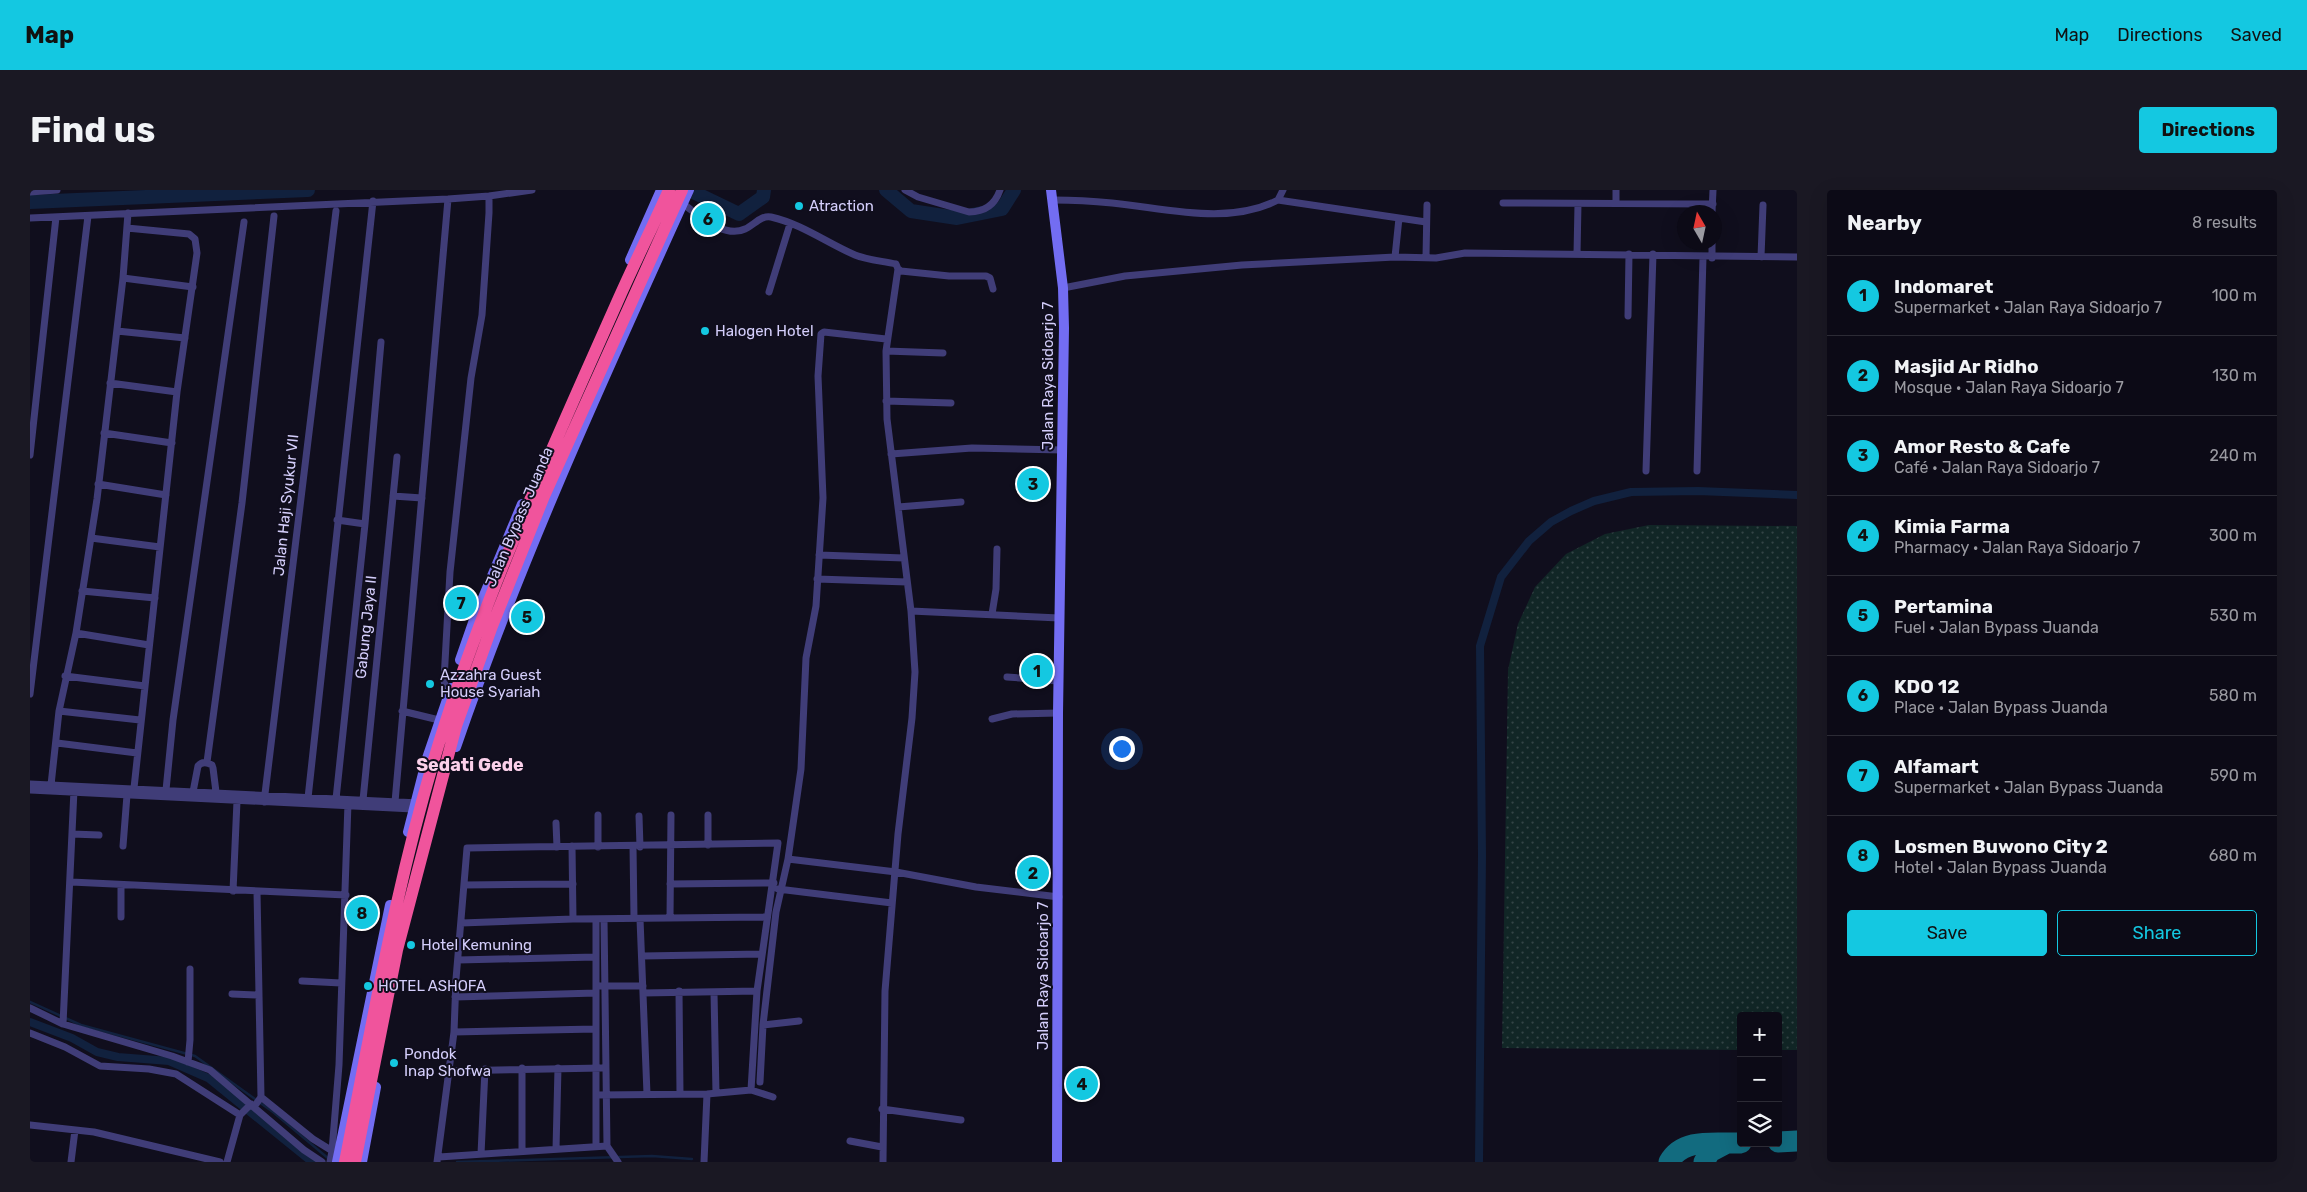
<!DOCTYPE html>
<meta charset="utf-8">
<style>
:root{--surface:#0c0a16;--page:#1a1823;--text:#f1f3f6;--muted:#9a9aa1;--line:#2c2b35;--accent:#14c8e1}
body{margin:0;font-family:Rubik,sans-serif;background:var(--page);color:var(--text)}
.controls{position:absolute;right:15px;bottom:15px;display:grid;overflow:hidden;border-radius:5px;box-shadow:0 5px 20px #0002}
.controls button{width:45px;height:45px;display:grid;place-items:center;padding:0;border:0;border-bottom:1px solid var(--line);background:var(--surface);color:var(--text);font:25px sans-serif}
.compass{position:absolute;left:1647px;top:15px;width:45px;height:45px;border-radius:50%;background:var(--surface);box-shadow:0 5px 20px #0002;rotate:351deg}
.you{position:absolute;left:1091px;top:558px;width:18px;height:18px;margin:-12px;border:4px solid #fff;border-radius:50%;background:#1a73e8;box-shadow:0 0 0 8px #1a73e833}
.badge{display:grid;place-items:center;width:32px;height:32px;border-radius:50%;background:var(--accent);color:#111;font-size:16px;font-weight:700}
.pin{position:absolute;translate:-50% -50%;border:2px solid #fff;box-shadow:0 1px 5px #0006}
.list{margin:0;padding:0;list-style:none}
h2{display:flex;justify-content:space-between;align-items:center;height:65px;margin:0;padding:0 20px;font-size:21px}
h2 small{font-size:16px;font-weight:400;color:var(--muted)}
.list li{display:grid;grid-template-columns:32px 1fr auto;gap:15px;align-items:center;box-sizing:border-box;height:80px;padding:0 20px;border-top:1px solid var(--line)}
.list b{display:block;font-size:19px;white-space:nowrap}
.list p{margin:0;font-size:16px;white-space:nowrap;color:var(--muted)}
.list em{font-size:16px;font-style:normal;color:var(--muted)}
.actions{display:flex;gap:10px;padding:15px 20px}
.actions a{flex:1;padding:11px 0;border:1px solid var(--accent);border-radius:5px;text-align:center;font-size:18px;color:var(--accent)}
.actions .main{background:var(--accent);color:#111}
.icon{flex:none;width:28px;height:28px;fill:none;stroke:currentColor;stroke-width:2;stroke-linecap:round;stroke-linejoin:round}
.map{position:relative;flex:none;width:1767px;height:972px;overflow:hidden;border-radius:5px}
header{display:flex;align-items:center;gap:30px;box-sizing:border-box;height:70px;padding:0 25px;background:var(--accent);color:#111}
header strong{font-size:24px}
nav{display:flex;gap:28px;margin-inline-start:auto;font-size:18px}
.intro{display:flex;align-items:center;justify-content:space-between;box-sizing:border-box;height:120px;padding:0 30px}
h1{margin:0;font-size:35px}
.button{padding:12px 22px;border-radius:5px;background:var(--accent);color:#111;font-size:18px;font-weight:700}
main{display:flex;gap:30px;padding:0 30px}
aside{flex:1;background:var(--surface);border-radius:5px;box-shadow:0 5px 20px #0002}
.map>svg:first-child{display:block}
.grass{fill:url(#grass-dots)}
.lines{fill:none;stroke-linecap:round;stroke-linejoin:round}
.stream{stroke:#11213e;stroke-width:2.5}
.canal{stroke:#11213e;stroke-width:8}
.river{stroke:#11213e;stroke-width:14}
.taxiway{stroke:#126b7f;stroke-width:21}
.street{stroke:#403d78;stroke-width:7}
.secondary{stroke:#736df2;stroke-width:10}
.highway{stroke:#f0549c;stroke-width:12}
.poi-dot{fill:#14c8e1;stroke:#100e1d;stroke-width:2}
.labels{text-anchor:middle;stroke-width:4;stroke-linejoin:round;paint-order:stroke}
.poi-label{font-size:15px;fill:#d4cefb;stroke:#100e1d;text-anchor:start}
.street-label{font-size:15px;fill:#d4cefb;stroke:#100e1d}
.quarter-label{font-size:18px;font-weight:bold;fill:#fbd0ea;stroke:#100e1d}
</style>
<header>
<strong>Map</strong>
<nav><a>Map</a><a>Directions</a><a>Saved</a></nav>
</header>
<div class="intro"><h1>Find us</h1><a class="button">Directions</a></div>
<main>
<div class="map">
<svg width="1767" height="972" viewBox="0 0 1767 972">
<defs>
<pattern id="grass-dots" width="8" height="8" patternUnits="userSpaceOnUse" patternTransform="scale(1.25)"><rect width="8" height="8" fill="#112626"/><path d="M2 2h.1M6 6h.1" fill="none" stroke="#334446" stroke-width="1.8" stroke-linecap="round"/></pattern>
</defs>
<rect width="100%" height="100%" fill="#100e1d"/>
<path class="grass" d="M1619,335L1767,336V860H1748V826H1711V860L1472,858L1478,480L1488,434L1505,397L1536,364L1575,344Z"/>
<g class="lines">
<path class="stream" d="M0,812L51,835L165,866L243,922L299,969
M427,972L622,966L662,969"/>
<path class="canal" d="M0,832L42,848L67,862L88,867L139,871L178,888L282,972
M1449,972L1452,665L1450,456L1471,387L1499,351L1521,332L1541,321L1564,311L1601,302L1668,301L1767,305"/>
<path class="river" d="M659,0L709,24L733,7L734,0
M856,0L881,21L927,28L972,19L984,0
M0,12L278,0"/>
<path class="taxiway" d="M1748,952L1767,951
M1639,972C1653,947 1686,954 1711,953
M1674,972L1680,962L1697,953"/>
<path class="street" d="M875,0L888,7L939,22C955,22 965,15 970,0
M0,2L27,0
M1024,10C1043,10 1062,11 1082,13C1135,18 1197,36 1248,10L1253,0
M1248,10L1396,32
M1586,12V0
M1473,13L1683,14
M653,14C669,25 694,49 715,39C724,35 731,25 741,27C772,34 797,53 825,65C837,70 853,71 866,74L868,79L871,81L919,86H956L960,88L963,99
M1682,22L1683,0
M0,28L418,9L459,6L502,0
M97,38L159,44L165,49L167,63L147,202L104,598
M1547,64L1548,14
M1365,67L1369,28
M1396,67L1397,15
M1731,67L1733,15
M1682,68V52
M93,88L163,97
M1033,98L1095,86L1212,75L1365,67L1406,68L1435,63L1767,67
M739,102L760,34
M1598,126L1599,64
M87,141L155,148
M856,161L913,163
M80,193L147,202
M856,211L921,213
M74,243L142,253
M861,264L942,258L1033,260
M0,265L26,27
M1616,281L1623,64
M1667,281L1673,67
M68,294L136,305
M363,306L392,308
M868,317L931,312
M307,330L335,334
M61,348L130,357
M789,365L874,368
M787,389L877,392
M52,401L125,408
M881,421L1029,428
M962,424L966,399L967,359
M46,443L119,455
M35,486L115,496
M977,487L1028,491
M420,502L415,497L414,490L420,382L441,188L452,125L459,23V6
M0,504L58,26
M29,521L110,530
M372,521L409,530
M962,529L982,524L1028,523
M27,553L107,563
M177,572L212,313L244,26
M0,594L389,613
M21,595L29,521L46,443L67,309L93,88L98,23
M0,600L383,619
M136,600L143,530L214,32
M163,602L168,576C172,571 177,572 182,575L183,578L186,602
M278,608L343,11
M306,609L335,334L351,152
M333,610L367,267
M234,612L306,21
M365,612L418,9
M568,625V657
M678,625V655
M609,626L610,657
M526,633L527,657
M42,644L69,645
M93,656L97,605
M542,656L543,729
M603,656L604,728
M758,669L866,682L946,697L1029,707
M41,692L316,705
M640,694L744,693
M434,695L543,694
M748,699L862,713
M203,701L207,611
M91,727V695
M640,728L641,625
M566,729V956
M574,729L577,956L588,972
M610,729L617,904
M431,733L543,729L737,727
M612,766L732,764
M428,770L566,767
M272,791L311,793
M570,796H613
M649,801L650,904
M684,802L686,903
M613,803L727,801
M202,804L228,805
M425,807L566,803
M0,818L33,834L142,866L180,880L274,960L292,972
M769,831L733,835L746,722L758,669L771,579L776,468L786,416L793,308L788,186L791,144L794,142L856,149
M33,834L44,600
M424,842L566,839
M0,843L35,857L70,876L119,879L146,884L210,925
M158,872L160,850V779
M419,881L572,878
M730,892L733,835
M567,905L677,904L721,900L743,907
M231,907L283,949L304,962
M224,917L231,907L227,702
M852,919L931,930
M0,935L64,942L190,972
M820,951L852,957
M526,959L528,878
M492,961V878
M451,964L455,879
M409,967L577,956
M41,972L45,940
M197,972L210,925L221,914
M300,972L302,961L309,875L318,613
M407,972L424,842L426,789L437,658L748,653L727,801L721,900
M674,972L677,904
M853,972L855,801L868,644L882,528L885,482L881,421L857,229L856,161L868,79"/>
<path class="secondary" d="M1021,0L1033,98L1034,138L1028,523L1027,972
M600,70L631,0
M430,470L445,427L492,314
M426,557C492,366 576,183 659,0
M378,642L397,568L421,498
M307,972L360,715
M332,972L346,897"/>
<path class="highway" d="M315,972C344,825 369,676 415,534C462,388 527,248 589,108C605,72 623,36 639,0
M325,972L367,760L426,536L462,436L514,306L652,0"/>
</g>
<g class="poi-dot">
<circle cx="769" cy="16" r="5"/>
<circle cx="675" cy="141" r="5"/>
<circle cx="400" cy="494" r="5"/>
<circle cx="381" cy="755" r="5"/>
<circle cx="338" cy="796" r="5"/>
<circle cx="364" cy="873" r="5"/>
</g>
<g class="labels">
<g class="poi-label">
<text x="779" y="21">Atraction</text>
<text x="685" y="146">Halogen Hotel</text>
<text x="410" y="490">Azzahra Guest<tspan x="410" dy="17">House Syariah</tspan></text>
<text x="391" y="760">Hotel Kemuning</text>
<text x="348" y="801">HOTEL ASHOFA</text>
<text x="374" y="869">Pondok<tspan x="374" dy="17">Inap Shofwa</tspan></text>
</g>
<g class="street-label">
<text transform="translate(1018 186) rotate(-90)" y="5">Jalan Raya Sidoarjo 7</text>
<text transform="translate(256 315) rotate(-84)" y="5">Jalan Haji Syukur VII</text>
<text transform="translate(489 327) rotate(-67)" y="5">Jalan Bypass Juanda</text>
<text transform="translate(336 437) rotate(-84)" y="5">Gabung Jaya II</text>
<text transform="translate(1013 786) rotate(-90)" y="5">Jalan Raya Sidoarjo 7</text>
</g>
<g class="quarter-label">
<text x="440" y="581">Sedati Gede</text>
</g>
</g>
</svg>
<div class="controls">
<button>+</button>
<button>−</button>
<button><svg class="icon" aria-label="layers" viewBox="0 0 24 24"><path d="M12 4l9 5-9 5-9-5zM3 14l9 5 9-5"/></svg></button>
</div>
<svg class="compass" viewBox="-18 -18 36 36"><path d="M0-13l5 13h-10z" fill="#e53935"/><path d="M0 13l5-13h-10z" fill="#9a9aa1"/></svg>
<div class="you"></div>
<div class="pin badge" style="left:1007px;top:481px">1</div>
<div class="pin badge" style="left:1003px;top:683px">2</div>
<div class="pin badge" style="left:1003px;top:294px">3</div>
<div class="pin badge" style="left:1052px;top:894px">4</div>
<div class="pin badge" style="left:497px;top:427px">5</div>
<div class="pin badge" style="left:678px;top:29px">6</div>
<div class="pin badge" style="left:431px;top:413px">7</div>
<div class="pin badge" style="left:332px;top:723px">8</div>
</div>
<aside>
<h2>Nearby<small>8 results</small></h2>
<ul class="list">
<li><span class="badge">1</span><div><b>Indomaret</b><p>Supermarket · Jalan Raya Sidoarjo 7</p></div><em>100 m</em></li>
<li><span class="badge">2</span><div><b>Masjid Ar Ridho</b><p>Mosque · Jalan Raya Sidoarjo 7</p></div><em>130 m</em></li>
<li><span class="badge">3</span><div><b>Amor Resto &amp; Cafe</b><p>Café · Jalan Raya Sidoarjo 7</p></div><em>240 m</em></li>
<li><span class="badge">4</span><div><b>Kimia Farma</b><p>Pharmacy · Jalan Raya Sidoarjo 7</p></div><em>300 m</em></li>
<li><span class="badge">5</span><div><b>Pertamina</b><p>Fuel · Jalan Bypass Juanda</p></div><em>530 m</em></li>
<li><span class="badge">6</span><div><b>KDO 12</b><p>Place · Jalan Bypass Juanda</p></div><em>580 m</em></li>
<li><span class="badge">7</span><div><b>Alfamart</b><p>Supermarket · Jalan Bypass Juanda</p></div><em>590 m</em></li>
<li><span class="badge">8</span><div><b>Losmen Buwono City 2</b><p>Hotel · Jalan Bypass Juanda</p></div><em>680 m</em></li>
</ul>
<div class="actions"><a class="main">Save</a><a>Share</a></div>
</aside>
</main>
